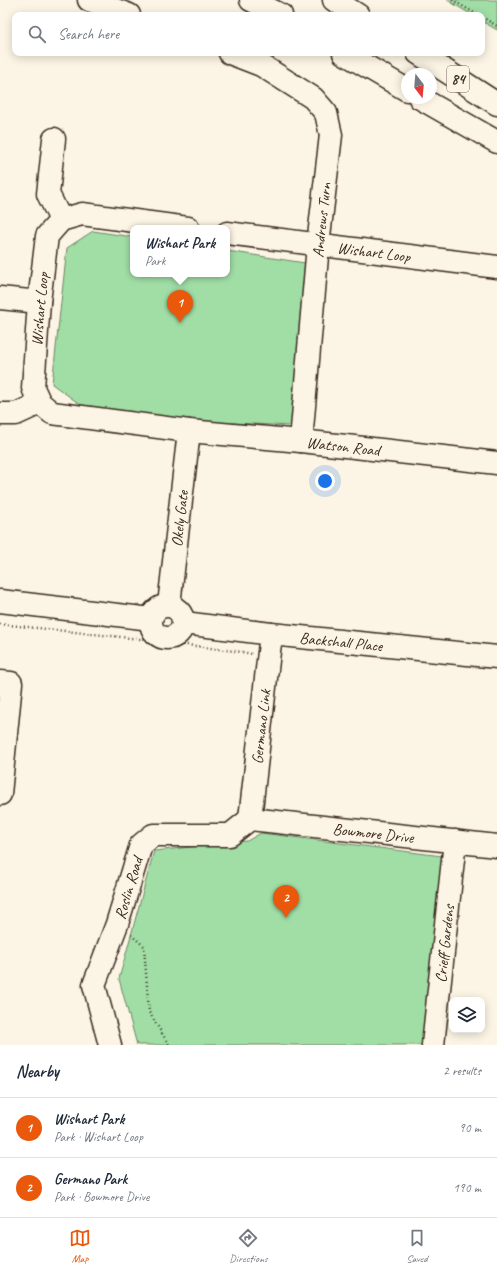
<!DOCTYPE html>
<meta charset="utf-8">
<style>
:root{--surface:#fff;--page:#f6f6f7;--text:#1f2937;--muted:#747a83;--line:#e0e1e3;--accent:#ea580c}
body{margin:0;font-family:Caveat,sans-serif;background:var(--page);color:var(--text)}
.controls{position:absolute;right:12px;bottom:12px;display:grid;overflow:hidden;border-radius:8px;box-shadow:0 2px 10px #0003}
.controls button{width:36px;height:36px;display:grid;place-items:center;padding:0;border:0;border-bottom:1px solid var(--line);background:var(--surface);color:var(--text);font:20px sans-serif}
.compass{position:absolute;left:401px;top:68px;width:36px;height:36px;border-radius:50%;background:var(--surface);box-shadow:0 2px 10px #0003;rotate:164deg}
.you{position:absolute;left:325px;top:481px;width:14px;height:14px;margin:-10px;border:3px solid #fff;border-radius:50%;background:#1a73e8;box-shadow:0 0 0 6px #1a73e833}
.badge{display:grid;place-items:center;width:26px;height:26px;border-radius:50%;background:var(--accent);color:#fff;font-size:13px;font-weight:700}
.pin{position:absolute;translate:-50% -33px;filter:drop-shadow(0 1px 2px #0008)}
.pin::after{content:'';position:absolute;top:21px;width:14px;height:12px;background:inherit;clip-path:polygon(0 0,100% 0,50% 100%)}
.popup{position:absolute;left:130px;top:225px;width:100px;height:52px;box-sizing:border-box;display:grid;place-content:center;border-radius:8px;background:var(--surface);filter:drop-shadow(0 1px 3px #0005);font-size:13px;white-space:nowrap;color:var(--muted)}
.popup b{font-size:15px;color:var(--text)}
.popup::after{content:'';position:absolute;left:50%;top:100%;margin-left:-8px;border:8px solid transparent;border-top-color:var(--surface)}
.list{margin:0;padding:0;list-style:none}
h2{display:flex;justify-content:space-between;align-items:center;height:52px;margin:0;padding:0 16px;font-size:17px}
h2 small{font-size:13px;font-weight:400;color:var(--muted)}
.list li{display:grid;grid-template-columns:26px 1fr auto;gap:12px;align-items:center;box-sizing:border-box;height:60px;padding:0 16px;border-top:1px solid var(--line)}
.list b{display:block;font-size:15px;white-space:nowrap}
.list p{margin:0;font-size:13px;white-space:nowrap;color:var(--muted)}
.list em{font-size:13px;font-style:normal;color:var(--muted)}
.icon{flex:none;width:22px;height:22px;fill:none;stroke:currentColor;stroke-width:2;stroke-linecap:round;stroke-linejoin:round}
.map{position:relative;flex:none;width:497px;height:1045px;overflow:hidden}
.search{position:absolute;background:var(--surface);box-shadow:0 2px 10px #0003;left:12px;right:12px;top:12px;height:44px;display:flex;align-items:center;gap:10px;box-sizing:border-box;padding:0 14px;border-radius:8px;color:var(--muted);font-size:15px}
.sheet{height:172px;background:var(--surface)}
nav{display:flex;justify-content:space-around;align-items:center;box-sizing:border-box;height:56px;border-top:1px solid var(--line);background:var(--surface);font-size:11px;color:var(--muted)}
nav a{display:grid;justify-items:center;gap:2px}
nav .on{color:var(--accent)}
.map>svg:first-child{display:block}
.green{fill:#a0dea6;stroke:#6e8462}
.lines{fill:none;stroke-linecap:round;stroke-linejoin:round}
.minor-casing{stroke:#3b2a1e;stroke-width:25}
.major-casing{stroke:#3b2a1e;stroke-width:25}
.path{stroke:#3b2a1e;stroke-width:2.5;stroke-dasharray:1 3;stroke-linecap:butt}
.minor{stroke:#fcf5e5;stroke-width:22}
.major{stroke:#fcf5e5;stroke-width:22}
.labels{text-anchor:middle;stroke-width:3.5;stroke-linejoin:round;paint-order:stroke}
.shield{fill:#fcf5e5;stroke:#75675a;stroke-width:1}
.shield-label{font-size:15px;font-weight:bold;fill:#3b2a1e}
.street-label{font-size:16px;fill:#3b2a1e;stroke:#fcf5e5}
</style>
<div class="map">
<svg width="497" height="1045" viewBox="0 0 497 1045">
<rect width="100%" height="100%" fill="#fcf5e5"/>
<filter id="ink" filterUnits="userSpaceOnUse"><feTurbulence type="fractalNoise" baseFrequency=".025" numOctaves="2"/><feDisplacementMap in="SourceGraphic" scale="8" xChannelSelector="R" yChannelSelector="G"/><feConvolveMatrix kernelMatrix="1 2 1 2 8 2 1 2 1" color-interpolation-filters="sRGB"/></filter>
<g filter="url(#ink)">
<path class="green" d="M447,0H497V30L482,21V15H472Z
M93,231L133,237V274H227V251L305,263L292,426L193,421L81,405L52,384L67,248Z
M261,833L442,856L422,1045H137L119,979L154,851L247,841Z"/>
<g class="lines">
<g class="minor-casing">
<g id="minor">
<path d="M89,0L129,15"/>
<path d="M230,53L261,65L313,98L326,113L331,135L318,245L301,441"/>
<path d="M54,139L48,194L61,220"/>
<path id="s1" d="M188,228L82,214L61,220L47,236L39,302L33,388L40,403L52,413L189,431L301,441L497,463"/>
<path id="s2" d="M227,233L497,267"/>
<path d="M0,298L39,302"/>
<path d="M0,414H16L40,403"/>
<path d="M0,601L151,619"/>
<path id="s3" d="M169,605L189,431"/>
<circle cx="167" cy="622" r="16"/>
<path id="s4" d="M184,623L271,634L497,657"/>
<path d="M0,682L11,683L0,794"/>
<path id="s5" d="M250,819L497,846"/>
<path id="s6" d="M250,819L271,634"/>
<path id="s7" d="M110,1045L94,985L117,924L141,845L153,835H230L250,819"/>
<path id="s8" d="M433,1045L455,841"/>
</g>
</g>
<g class="major-casing">
<path id="major" d="M251,0L281,15
M334,0L358,15
M344,53L407,90
M418,53L497,104
M420,98L497,142"/>
</g>
<path class="path" d="M452,0L478,15
M482,17L497,26
M0,624L140,639L242,652L252,654
M131,935L144,946L149,1012L169,1045"/>
<use href="#minor" class="minor"/>
<use href="#major" class="major"/>
</g>
</g>
<g class="labels">
<rect class="shield" x="447" y="66" width="22" height="26" rx="3"/>
<g class="shield-label">
<text x="458" y="84">84</text>
</g>
<g class="street-label">
<text transform="translate(321 220) rotate(-84)" y="6">Andrews Turn</text>
<text dy="6" stroke="none"><textPath href="#s2" startOffset="148">Wishart Loop</textPath></text>
<text transform="translate(39 309) rotate(-85)" y="6">Wishart Loop</text>
<text dy="6" stroke="none"><textPath href="#s1" startOffset="628">Watson Road</textPath></text>
<text dy="6" stroke="none"><textPath href="#s3" startOffset="87">Okely Gate</textPath></text>
<text dy="6" stroke="none"><textPath href="#s4" startOffset="158">Backshall Place</textPath></text>
<text dy="6" stroke="none"><textPath href="#s6" startOffset="93">Germano Link</textPath></text>
<text dy="6" stroke="none"><textPath href="#s5" startOffset="124">Bowmore Drive</textPath></text>
<text dy="6" stroke="none"><textPath href="#s7" startOffset="165">Roslin Road</textPath></text>
<text dy="6" stroke="none"><textPath href="#s8" startOffset="102">Crieff Gardens</textPath></text>
</g>
</g>
</svg>
<div class="controls">
<button><svg class="icon" aria-label="layers" viewBox="0 0 24 24"><path d="M12 4l9 5-9 5-9-5zM3 14l9 5 9-5"/></svg></button>
</div>
<svg class="compass" viewBox="-18 -18 36 36"><path d="M0-13l5 13h-10z" fill="#e53935"/><path d="M0 13l5-13h-10z" fill="#747a83"/></svg>
<div class="you"></div>
<div class="pin badge" style="left:180px;top:323px">1</div>
<div class="popup"><b>Wishart Park</b>Park</div>
<div class="pin badge" style="left:286px;top:918px">2</div>
<div class="search"><svg class="icon" aria-label="search" viewBox="0 0 24 24"><circle cx="10" cy="10" r="6"/><path d="M15 15l6 6"/></svg>Search here</div>
</div>
<section class="sheet">
<h2>Nearby<small>2 results</small></h2>
<ul class="list">
<li><span class="badge">1</span><div><b>Wishart Park</b><p>Park · Wishart Loop</p></div><em>90 m</em></li>
<li><span class="badge">2</span><div><b>Germano Park</b><p>Park · Bowmore Drive</p></div><em>190 m</em></li>
</ul>
</section>
<nav>
<a class="on"><svg class="icon" aria-label="map" viewBox="0 0 24 24"><path d="M3 6l6-2 6 2 6-2v14l-6 2-6-2-6 2zM9 4v14M15 6v14"/></svg>Map</a>
<a><svg class="icon" aria-label="directions" viewBox="0 0 24 24"><path d="M12 3l9 9-9 9-9-9zM9 14v-3h6M13 9l2 2-2 2"/></svg>Directions</a>
<a><svg class="icon" aria-label="saved" viewBox="0 0 24 24"><path d="M7 4h10v16l-5-4-5 4z"/></svg>Saved</a>
</nav>
